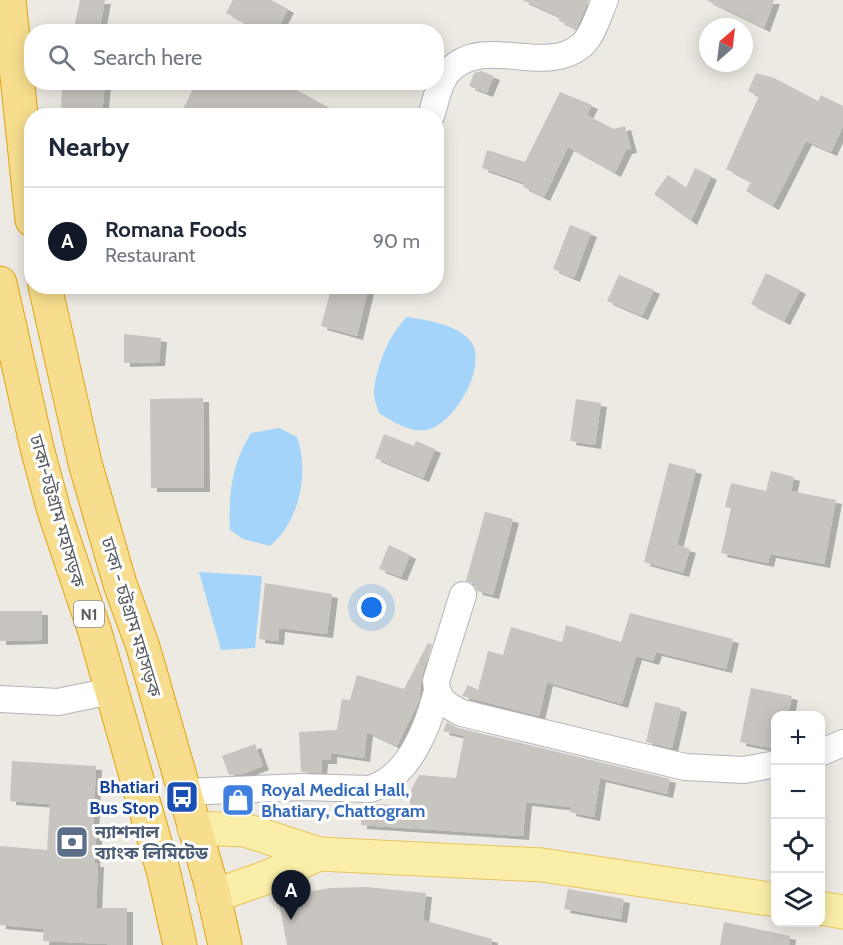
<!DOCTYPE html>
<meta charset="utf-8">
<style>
:root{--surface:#fff;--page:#f2f2f3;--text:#1f2937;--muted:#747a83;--line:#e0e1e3;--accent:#111827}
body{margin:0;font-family:Cabin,"Noto Sans Bengali",sans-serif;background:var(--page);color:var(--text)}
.controls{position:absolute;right:18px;bottom:18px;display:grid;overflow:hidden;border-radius:12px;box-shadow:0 3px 15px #0003}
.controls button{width:54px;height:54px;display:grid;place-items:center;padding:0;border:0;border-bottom:2px solid var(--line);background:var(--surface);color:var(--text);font:30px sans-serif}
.compass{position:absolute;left:699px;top:18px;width:54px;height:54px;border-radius:50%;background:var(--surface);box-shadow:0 3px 15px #0003;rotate:28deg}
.you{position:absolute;left:372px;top:608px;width:21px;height:21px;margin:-15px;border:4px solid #fff;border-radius:50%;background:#1a73e8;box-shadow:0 0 0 9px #1a73e833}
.badge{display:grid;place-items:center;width:39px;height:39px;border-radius:50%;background:var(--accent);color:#fff;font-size:20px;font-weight:700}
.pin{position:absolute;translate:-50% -50px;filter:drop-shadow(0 2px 3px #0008)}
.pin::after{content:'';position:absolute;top:32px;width:21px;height:18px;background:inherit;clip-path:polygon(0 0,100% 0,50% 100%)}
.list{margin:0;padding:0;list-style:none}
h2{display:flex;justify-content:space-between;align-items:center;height:78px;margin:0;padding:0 24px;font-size:26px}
h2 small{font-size:20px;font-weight:400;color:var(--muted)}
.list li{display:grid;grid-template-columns:39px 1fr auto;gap:18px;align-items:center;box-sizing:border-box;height:108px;padding:0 24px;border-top:2px solid var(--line)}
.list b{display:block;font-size:22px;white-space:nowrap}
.list p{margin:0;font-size:20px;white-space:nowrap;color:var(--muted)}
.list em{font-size:20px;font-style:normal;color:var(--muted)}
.icon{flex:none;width:33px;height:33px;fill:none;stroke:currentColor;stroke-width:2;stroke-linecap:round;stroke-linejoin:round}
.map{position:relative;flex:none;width:843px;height:945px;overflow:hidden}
.search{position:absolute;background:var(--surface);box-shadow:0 3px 15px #0003;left:24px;top:24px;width:420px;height:66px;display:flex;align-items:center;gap:15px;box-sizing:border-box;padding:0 21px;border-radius:24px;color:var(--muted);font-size:22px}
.panel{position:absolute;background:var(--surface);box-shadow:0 3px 15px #0003;left:24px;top:108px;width:420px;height:186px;border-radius:24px}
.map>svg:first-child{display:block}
.water{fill:#a4d4fa}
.building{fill:#c8c4bf;filter:url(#shadow)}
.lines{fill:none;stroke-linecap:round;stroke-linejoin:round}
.minor-casing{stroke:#b2b4b9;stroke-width:28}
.major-casing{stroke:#eac45d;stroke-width:35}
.highway-casing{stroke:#e3a20b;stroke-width:35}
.minor{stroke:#fff;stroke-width:26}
.major{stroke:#fbeea8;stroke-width:33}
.highway{stroke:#f7de8e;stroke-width:33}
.labels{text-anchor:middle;stroke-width:6;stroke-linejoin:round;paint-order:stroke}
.shield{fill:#fff;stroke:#8c8e91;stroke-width:1.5}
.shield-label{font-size:16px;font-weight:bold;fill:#5a5d62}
.street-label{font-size:18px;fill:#5a5d62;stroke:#fff}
.transit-label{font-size:18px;font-weight:bold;fill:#164399;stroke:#fff;text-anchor:end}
.shop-label{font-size:18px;font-weight:bold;fill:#366cbe;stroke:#fff;text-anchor:start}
.service-label{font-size:18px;font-weight:bold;fill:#4e5e75;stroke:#fff;text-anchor:start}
</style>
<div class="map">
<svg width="843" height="945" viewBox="0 0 843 945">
<defs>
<filter id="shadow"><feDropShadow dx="6" dy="4" stdDeviation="0" flood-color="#0004"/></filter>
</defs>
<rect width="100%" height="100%" fill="#eceae2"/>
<path class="water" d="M407,317C427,320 453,324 468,338C492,361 454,426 426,430C410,433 392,421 379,413C377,406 373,397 374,390C377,365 389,334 407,317Z
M279,428L297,437C310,473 299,522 270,546L243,539L230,530C228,496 232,462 251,433Z
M199,572L262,576L255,648L221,650Z"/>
<path class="building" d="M80,0H105L99,32L74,27Z
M233,0H271L288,9L276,32H239L244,22L226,13Z
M522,0H589L576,29L558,20L560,17Z
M706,0H774L764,28Z
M481,71L494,76L487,93L469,86L474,73Z
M756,73L774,78L818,101L821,95L843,106V126L831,152L806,141L773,206L746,191L751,182L726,169L759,96L748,91Z
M84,82H105L102,115L61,113L62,86L83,87Z
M196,82H282L344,116H180Z
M560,92L592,105L587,115L614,129L625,126L631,149L626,150L615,173L568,147L544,197L523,187L525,183L482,168L487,150L525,162Z
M695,168L711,176L691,221L654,194L668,175L686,188Z
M570,225L591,233L574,278L553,269Z
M766,273L800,290L784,321L751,304Z
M619,275L654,290L642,316L607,301Z
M332,286H369L357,336L321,326Z
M124,334L161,338L159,362L124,363Z
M203,398L204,488H151L150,399Z
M576,399L601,403L595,445L570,441Z
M384,434L414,446L416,441L435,449L423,478L375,458Z
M669,463L696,470L677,545L690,549L683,573L644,562Z
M771,471L794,477L791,491L836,500L824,564L770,554L768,563L721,553L731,508L725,507L731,483L766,491Z
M485,512L513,519L493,595L477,591L474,584L466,581Z
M389,545L410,555L401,577L379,569Z
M265,583L332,594L327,634L279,628L278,641L259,639Z
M0,611H42V640L0,641Z
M630,613L733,639L726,669L656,652L653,661L636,656L622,704L547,682L539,716L462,696L468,685L478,690L488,651L503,655L511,627L562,642L566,625L621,642Z
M428,643L432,645L422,676L419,701L397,746L367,732L364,758L331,753V760H322L321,773L301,772L299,732L337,730L342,699L350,700L357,675L404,689Z
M751,688L792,696L788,716H776V749L740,742Z
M655,702L681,708L672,748L646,742Z
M447,722L458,728L670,779L667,794L600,778L594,817L570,812L571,807L526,802L523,836L361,825L362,804L410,805V792L419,775L456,778L464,736L443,731Z
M255,744L263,766L240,775H229L222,756Z
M12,761L96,766L93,829H97L94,863H98L96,908H127V945L43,941L44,929L0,925V846L47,850L50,804L10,801Z
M366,887L426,893L423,920L492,939L491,945H287L278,897L330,888Z
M568,889L624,899L621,919L564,909Z
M724,922L790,936L789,945H720Z"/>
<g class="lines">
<g class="minor-casing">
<path id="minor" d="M431,116C436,101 439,80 451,69C487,35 545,77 582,45C593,35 599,13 605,0
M463,595L436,681C437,700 446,705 462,713L685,767L744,770L776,764
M0,699L58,702L111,691
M820,753L843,743
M184,792L302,787L370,789C409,777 428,727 437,691"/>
</g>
<g class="major-casing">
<path id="major" d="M194,828L245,830L319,854L542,865L776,900
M213,896L265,878L319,854
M820,908L843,912"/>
</g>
<g class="highway-casing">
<path id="highway" d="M9,0L32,220
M0,283L37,448L54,511L95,632L164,874L180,945
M45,286L85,463L120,584L143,647L212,888L225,945"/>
</g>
<use href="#minor" class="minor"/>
<use href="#major" class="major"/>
<use href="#highway" class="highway"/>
</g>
<defs>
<g id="bus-square" transform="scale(1.725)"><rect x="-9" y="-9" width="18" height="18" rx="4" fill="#1a4fb4" stroke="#fff"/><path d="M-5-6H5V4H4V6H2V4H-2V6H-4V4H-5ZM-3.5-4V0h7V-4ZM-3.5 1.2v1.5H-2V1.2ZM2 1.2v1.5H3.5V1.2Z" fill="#fff"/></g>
<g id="shop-square" transform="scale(1.725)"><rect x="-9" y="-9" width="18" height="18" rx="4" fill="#3f7fe0" stroke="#fff"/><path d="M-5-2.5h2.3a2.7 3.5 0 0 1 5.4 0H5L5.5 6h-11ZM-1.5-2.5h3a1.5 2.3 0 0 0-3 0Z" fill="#fff"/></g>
<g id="bank-square" transform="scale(1.725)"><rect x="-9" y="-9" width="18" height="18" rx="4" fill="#5c6f8a" stroke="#fff"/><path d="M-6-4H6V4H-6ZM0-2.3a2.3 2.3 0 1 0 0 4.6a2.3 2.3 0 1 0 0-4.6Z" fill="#fff"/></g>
</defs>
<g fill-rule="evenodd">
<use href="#bus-square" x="182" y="797"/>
<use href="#shop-square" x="238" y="800"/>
<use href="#bank-square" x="72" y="842"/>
</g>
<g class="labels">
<rect class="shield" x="74" y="601" width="30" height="26" rx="4.5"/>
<g class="shield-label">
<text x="89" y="620">N1</text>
</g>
<g class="street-label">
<text transform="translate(57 511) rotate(74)" y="6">ঢাকা-চট্টগ্রাম মহাসড়ক</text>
<text transform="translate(131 617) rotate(73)" y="6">ঢাকা - চট্টগ্রাম মহাসড়ক</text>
</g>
<g class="transit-label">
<text x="159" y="793">Bhatiari<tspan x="159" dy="21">Bus Stop</tspan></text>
</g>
<g class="shop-label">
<text x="261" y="796">Royal Medical Hall,<tspan x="261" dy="21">Bhatiary, Chattogram</tspan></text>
</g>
<g class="service-label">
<text x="95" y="838">ন্যাশনাল<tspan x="95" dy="21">ব্যাংক লিমিটেড</tspan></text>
</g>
</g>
</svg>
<div class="controls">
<button>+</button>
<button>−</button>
<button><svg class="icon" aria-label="locate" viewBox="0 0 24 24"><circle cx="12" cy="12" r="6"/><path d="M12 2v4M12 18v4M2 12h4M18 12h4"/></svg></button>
<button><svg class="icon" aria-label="layers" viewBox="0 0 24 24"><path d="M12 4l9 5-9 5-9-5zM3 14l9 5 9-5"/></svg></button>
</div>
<svg class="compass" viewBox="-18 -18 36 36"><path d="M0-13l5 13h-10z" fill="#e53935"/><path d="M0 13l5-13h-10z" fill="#747a83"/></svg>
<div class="you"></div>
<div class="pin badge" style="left:291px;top:920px">A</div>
<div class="search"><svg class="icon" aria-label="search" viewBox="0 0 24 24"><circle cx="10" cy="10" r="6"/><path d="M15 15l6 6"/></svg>Search here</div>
<section class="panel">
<h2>Nearby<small></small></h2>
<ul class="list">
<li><span class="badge">A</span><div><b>Romana Foods</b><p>Restaurant</p></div><em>90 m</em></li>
</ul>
</section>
</div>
